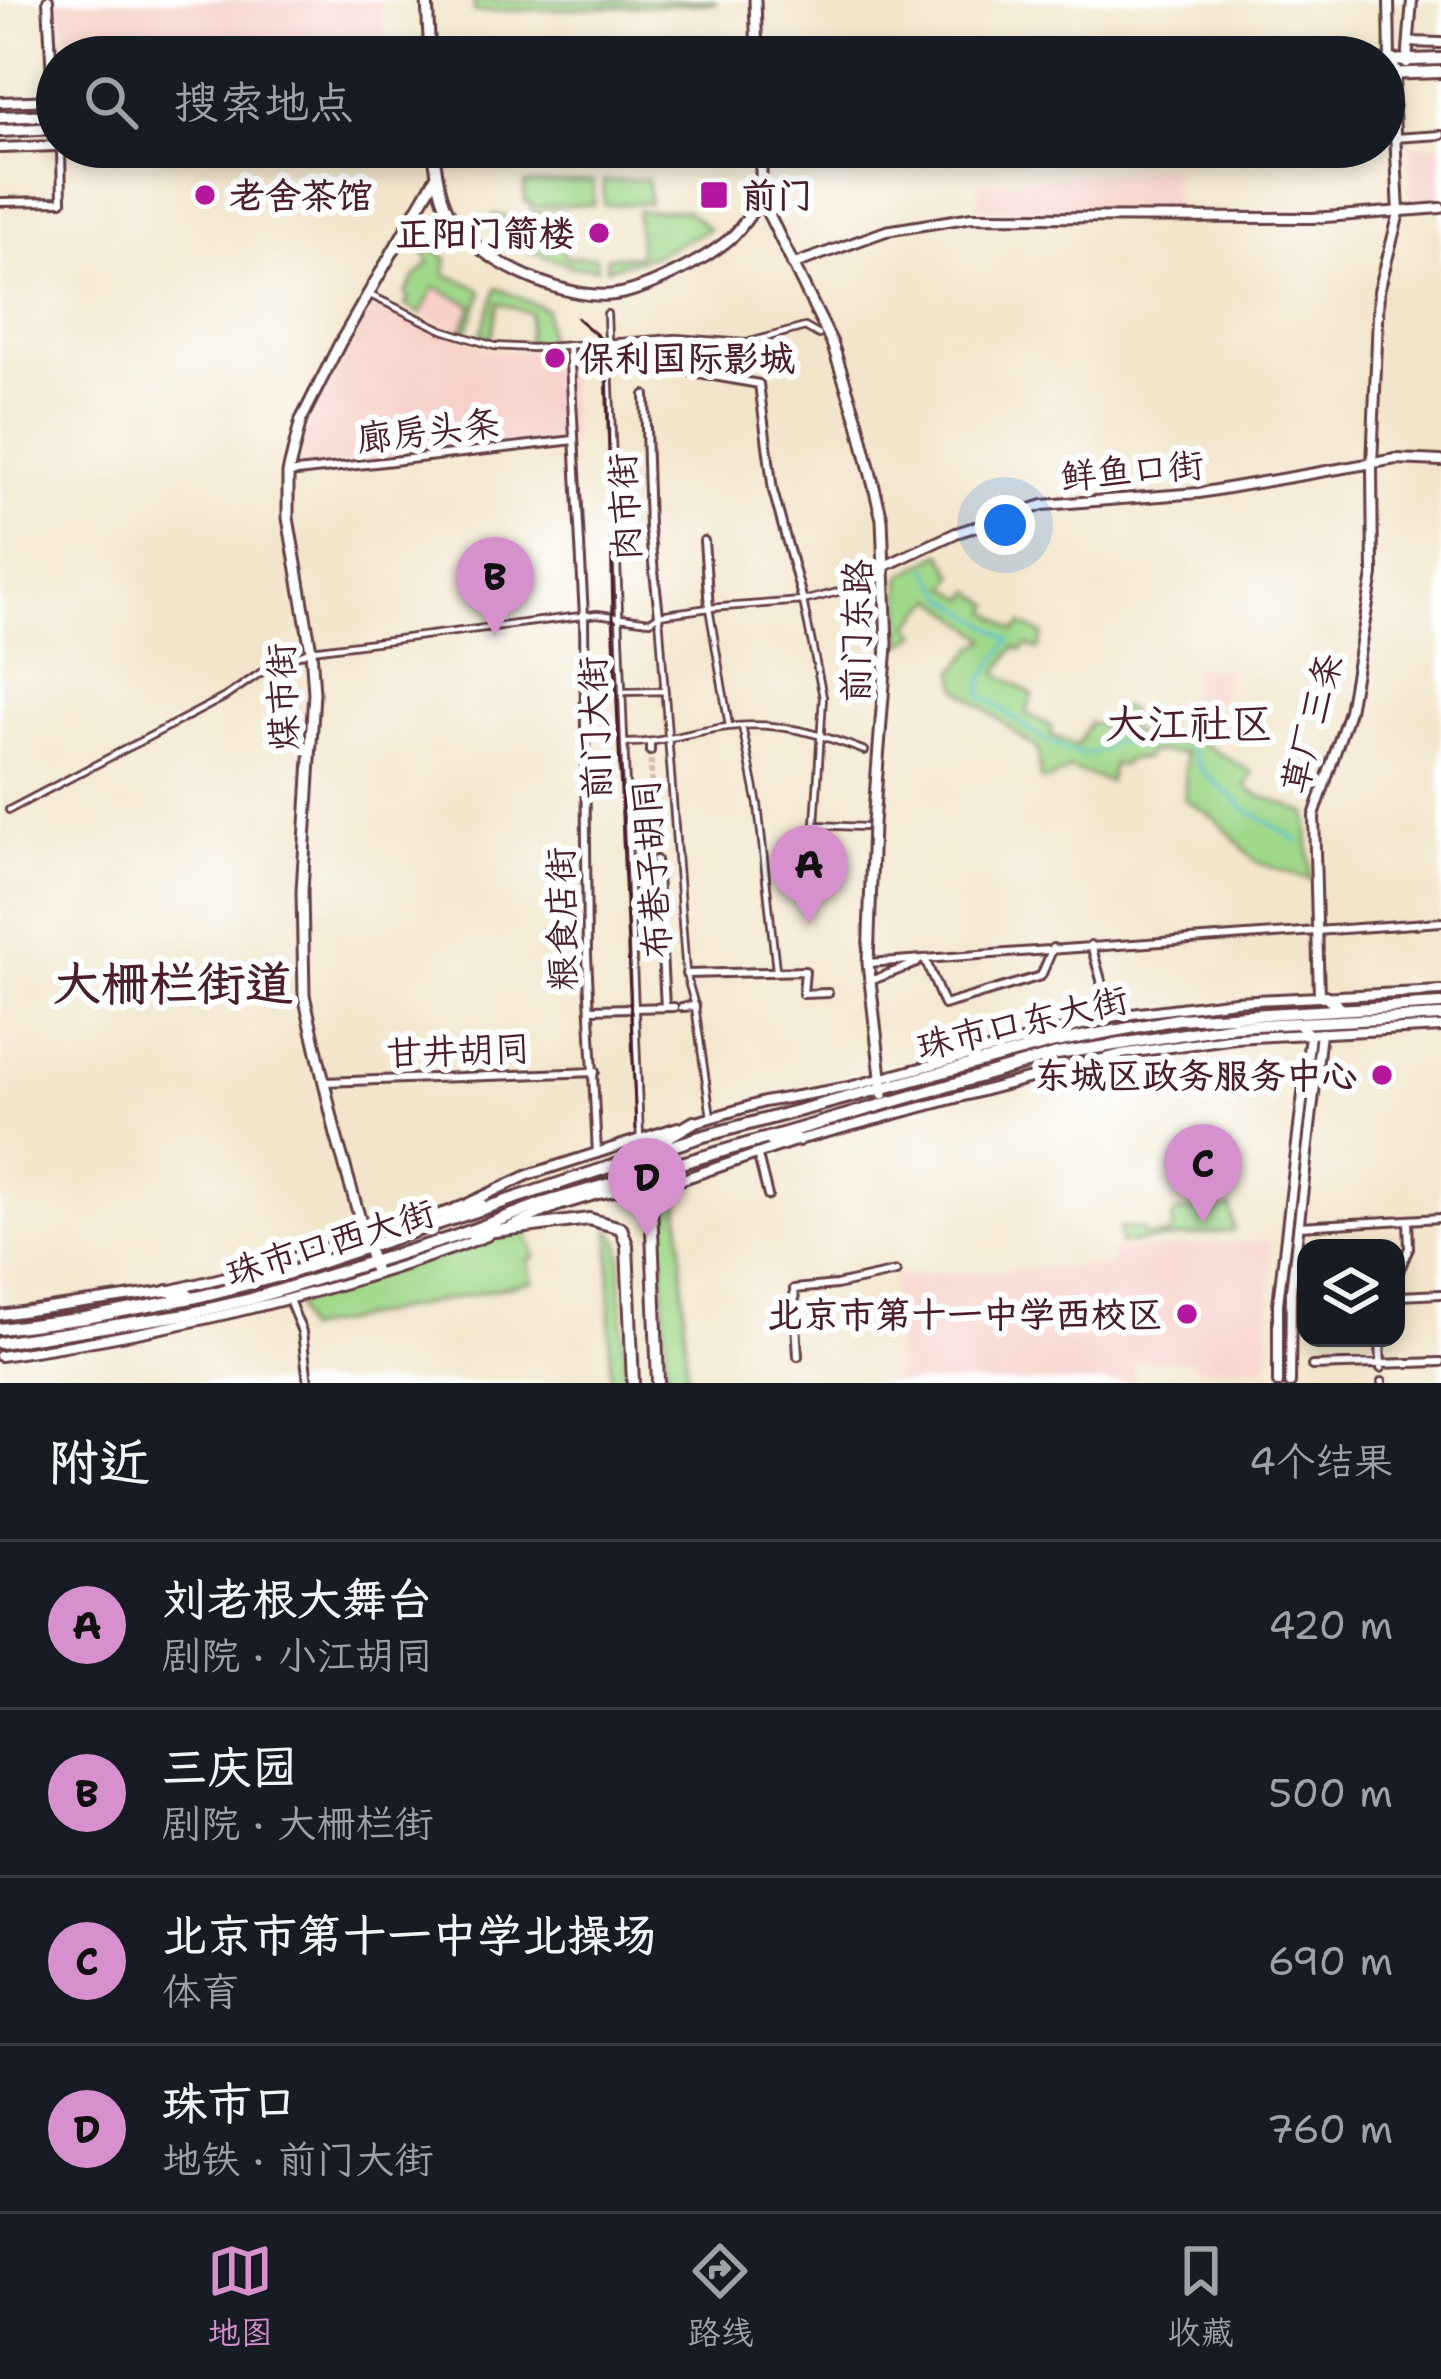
<!DOCTYPE html>
<html lang="zh">
<meta charset="utf-8">
<style>
:root{--surface:#171b24;--page:#20242c;--text:#f1f3f6;--muted:#9ea1a6;--line:#363941;--accent:#d690ce}
body{margin:0;font-family:"Shantell Sans","LXGW WenKai TC",sans-serif;background:var(--page);color:var(--text)}
.controls{position:absolute;right:36px;bottom:36px;display:grid;overflow:hidden;border-radius:24px;box-shadow:0 6px 18px #0003}
.controls button{width:108px;height:108px;display:grid;place-items:center;padding:0;border:0;border-bottom:3px solid var(--line);background:var(--surface);color:var(--text);font:60px sans-serif}
.you{position:absolute;left:1005px;top:525px;width:42px;height:42px;margin:-30px;border:9px solid #fff;border-radius:50%;background:#1a73e8;box-shadow:0 0 0 18px #1a73e833}
.badge{display:grid;place-items:center;width:78px;height:78px;border-radius:50%;background:var(--accent);color:#111;font-size:39px;font-weight:700}
.pin{position:absolute;translate:-50% -99px;filter:drop-shadow(0 3px 6px #0008)}
.pin::after{content:'';position:absolute;top:63px;width:42px;height:36px;background:inherit;clip-path:polygon(0 0,100% 0,50% 100%)}
.list{margin:0;padding:0;list-style:none}
h2{display:flex;justify-content:space-between;align-items:center;height:156px;margin:0;padding:0 48px;font-size:51px}
h2 small{font-size:39px;font-weight:400;color:var(--muted)}
.list li{display:grid;grid-template-columns:78px 1fr auto;gap:36px;align-items:center;box-sizing:border-box;height:168px;padding:0 48px;border-top:3px solid var(--line)}
.list b{display:block;font-size:45px;white-space:nowrap}
.list p{margin:0;font-size:39px;white-space:nowrap;color:var(--muted)}
.list em{font-size:39px;font-style:normal;color:var(--muted)}
.icon{flex:none;width:66px;height:66px;fill:none;stroke:currentColor;stroke-width:2;stroke-linecap:round;stroke-linejoin:round}
.map{position:relative;flex:none;width:1441px;height:1383px;overflow:hidden}
.search{position:absolute;background:var(--surface);box-shadow:0 6px 18px #0003;left:36px;right:36px;top:36px;height:132px;display:flex;align-items:center;gap:30px;box-sizing:border-box;padding:0 42px;border-radius:66px;color:var(--muted);font-size:45px}
.sheet{height:828px;background:var(--surface)}
nav{display:flex;justify-content:space-around;align-items:center;box-sizing:border-box;height:168px;border-top:3px solid var(--line);background:var(--surface);font-size:33px;color:var(--muted)}
nav a{display:grid;justify-items:center;gap:6px}
nav .on{color:var(--accent)}
.map>svg:first-child{display:block}
.built{fill:#f7d0c9}
.green{fill:#a0d88a;stroke:#757c5a;stroke-width:3}
.lines{fill:none;stroke-linecap:round;stroke-linejoin:round}
.stream{stroke:#58bfd5;stroke-width:3}
.minor-tunnel{stroke:#d0bdab;stroke-width:6;stroke-dasharray:6 3;stroke-linecap:butt}
.pedestrian-casing{stroke:#633d43;stroke-width:10}
.minor-casing{stroke:#633d43;stroke-width:12}
.tertiary-casing{stroke:#633d43;stroke-width:14}
.secondary-casing{stroke:#633d43;stroke-width:15}
.primary-casing{stroke:#633d43;stroke-width:16}
.pedestrian{stroke:#fff;stroke-width:4.5}
.minor{stroke:#fff;stroke-width:6}
.tertiary{stroke:#fff;stroke-width:8}
.secondary{stroke:#fff;stroke-width:9}
.primary{stroke:#fff;stroke-width:10}
.tram{stroke:#4a1f2b;stroke-width:3}
.poi-dot{fill:#b5179e;stroke:#fff;stroke-width:4.5}
.labels{text-anchor:middle;stroke-width:12;stroke-linejoin:round;paint-order:stroke}
.poi-label{font-size:36px;font-weight:bold;fill:#4a1f2b;stroke:#fff;text-anchor:start}
.street-label{font-size:36px;fill:#4a1f2b;stroke:#fff}
.quarter-label{font-size:42px;fill:#4a1f2b;stroke:#fff}
.district-label{font-size:48px;font-weight:bold;fill:#4a1f2b;stroke:#fff}
</style>
<div class="map">
<svg width="1441" height="1383" viewBox="0 0 1441 1383">
<rect width="100%" height="100%" fill="#fff"/>
<filter id="ink" filterUnits="userSpaceOnUse"><feTurbulence type="fractalNoise" baseFrequency=".00833" numOctaves="2"/><feDisplacementMap in="SourceGraphic" scale="24" xChannelSelector="R" yChannelSelector="G"/><feConvolveMatrix kernelMatrix="1 2 1 2 8 2 1 2 1" color-interpolation-filters="sRGB"/></filter>
<filter id="wash" filterUnits="userSpaceOnUse"><feTurbulence type="fractalNoise" baseFrequency=".004" numOctaves="4" result="noise"/><feDisplacementMap in="SourceGraphic" scale="48" xChannelSelector="R" yChannelSelector="G"/><feGaussianBlur stdDeviation="2.7" result="paint"/><feColorMatrix in="noise" values="0 0 0 0 0 0 0 0 0 0 0 0 0 0 0 0 0 1.4 0 .05"/><feComposite in="paint" operator="in"/></filter>
<g filter="url(#wash)">
<rect width="100%" height="100%" fill="#f2e5cb"/>
<path class="built" d="M55,0H382L384,57H69L66,27Z
M1441,144V197L1410,199V145Z
M1172,167L1176,207L979,210L978,184Z
M434,288L473,305L460,332L422,315Z
M374,304L479,346L499,351H559L567,356L573,438L304,469L298,464L309,422Z
M1195,667L1225,670L1221,700L1191,697Z
M1264,1241L1270,1244L1269,1366L1195,1368L1193,1361L1134,1362V1383H898L893,1276L1112,1266L1111,1251Z"/>
<path class="green" d="M474,0H714L715,3L474,12Z
M648,179L649,203L604,205L603,181Z
M593,181L594,204L531,207L530,202H525L524,184Z
M686,210L709,229L652,256L607,268V257L639,255L637,211Z
M563,212L564,257H596L597,268L573,267L494,237L493,215L530,218L531,213Z
M433,249L447,259L445,274L479,288L482,294L466,333L461,331L473,305L434,287L421,314L405,305L409,298L405,295L415,277L429,263L424,252Z
M497,288L546,309L547,343L527,344L530,313L498,303L491,338L481,334Z
M942,553L955,576L948,587L967,599L973,591L992,605L989,611L1015,631L1022,624L1043,635L1038,650L1027,645L1022,650L1015,647L997,673L1033,695L1026,713L1052,727L1051,735L1077,746L1090,722L1112,729L1121,707L1130,711V733L1188,735L1253,773L1246,786L1254,793L1307,813L1311,880L1256,862L1218,821L1185,799V753L1148,752L1146,758L1126,760L1123,766L1113,764L1109,782L1071,769L1047,781L1040,779L1038,750L959,689L955,671L976,646L988,640L936,598L910,625L918,634L902,645L901,576Z
M679,1191L687,1383H667L660,1203Z
M1231,1206L1234,1231L1120,1244L1119,1228L1142,1229L1144,1236L1167,1235L1173,1229L1172,1218L1177,1212L1203,1209L1208,1215Z
M610,1228L620,1243L625,1383H610Z
M526,1229L535,1257L528,1260L533,1281L304,1330L297,1308L302,1299Z"/>
<g class="lines">
<path class="stream" d="M927,568L948,598L1010,640L983,679L981,695L1040,737L1069,751L1089,755L1113,742L1185,741L1202,771L1246,809L1300,842"/>
</g>
</g>
<g filter="url(#ink)">
<g class="lines">
<path class="minor-tunnel" d="M650,751L656,860
M659,906L662,953"/>
<g class="pedestrian-casing">
<path id="pedestrian" d="M372,296L443,330L494,346L532,348L676,338L746,343L805,327L819,335
M607,314L640,1139
M803,601L823,697L815,825L864,827
M709,608L729,726
M659,616L686,974L695,1006L711,1117
M623,692L665,691
M742,726L758,805L776,970
M625,743C660,744 693,731 727,727C777,720 820,734 865,751
M9,810L225,697L266,669L311,650L597,614L650,621L659,615L709,608L803,601L869,584"/>
</g>
<g class="minor-casing">
<path id="minor" d="M1394,138L1441,135
M0,202L62,201L61,151L57,147
M690,340L691,372L759,384L773,491L803,601
M569,346L584,616L587,955L597,1154
M645,395L649,528L659,615
M288,473L574,440
M704,541L709,608
M650,744V751
M656,860L659,906
M1091,945L1101,980L1104,1018
M662,953L665,1007
M925,959L944,1005L1041,976L1053,948
M868,963L1441,922
M686,974L805,971L803,994L828,993
M870,981L917,963
M682,1007L695,1006
M590,1009L674,1007
M323,1082L595,1072
M758,1156L768,1196
M1299,1226L1441,1218
M1398,1274L1409,1248L1408,1220
M1400,1296L1441,1294
M289,1300L302,1332L308,1383
M1380,1338L1381,1368
M798,1356L794,1289L836,1285L896,1272
M1312,1366L1441,1362
M1382,1382V1383"/>
</g>
<g class="tertiary-casing">
<path id="tertiary" d="M48,0L54,118
M1389,0L1390,61L1398,73
M1411,42L1441,43
M1407,63L1412,0
M0,102L56,100
M235,147L312,154L389,148
M0,148L57,146
M792,265L886,231L972,217L1313,218L1441,208
M887,565L956,533L1043,505L1199,493L1396,459L1441,461
M1319,996L1314,816L1349,711L1373,575L1372,466L1379,291L1399,213L1393,92L1397,74
M693,1123L764,1102L849,1087L1116,1016L1235,1001L1441,991
M512,1226L555,1207L598,1194L683,1179L798,1140L1121,1054L1235,1038L1441,1027
M0,1315L168,1291L250,1271L456,1209L528,1175L678,1127
M0,1356C166,1332 329,1296 487,1236
M1278,1383V1304L1310,1035L1298,1024
M1290,1383L1291,1291L1321,1033"/>
</g>
<g class="secondary-casing">
<path id="secondary" d="M427,0L430,57
M755,0L757,57
M761,147V199L832,343L858,423L882,519L887,645L873,824L868,963L883,1094
M434,155C437,176 440,198 451,217C474,260 562,299 610,295C643,293 709,258 733,236C744,225 752,212 760,199
M375,1272L336,1135L304,995L302,891L314,693L311,650L288,518V473L301,420L340,343L437,175"/>
</g>
<g class="primary-casing">
<path id="primary" d="M1384,61L1441,59
M1384,74L1441,72
M0,117L57,115
M0,131L57,128
M386,147L434,155L568,147
M1325,996L1341,1009
M772,1142L798,1140
M646,1150L694,1122
M456,1209L482,1205
M471,1234L589,1219L621,1228L627,1245L633,1383
M168,1291L188,1295
M0,1329L85,1318L197,1297L283,1275L700,1137L1055,1042L1178,1019L1441,1004
M0,1343L187,1314L251,1299L454,1237L544,1203L1057,1054L1235,1026L1441,1016
M658,1383L651,1204L653,1184L667,1171"/>
</g>
<use href="#pedestrian" class="pedestrian"/>
<use href="#minor" class="minor"/>
<use href="#tertiary" class="tertiary"/>
<use href="#secondary" class="secondary"/>
<use href="#primary" class="primary"/>
<path class="tram" d="M577,318L600,338L607,362L613,615L636,1129"/>
</g>
</g>
<g class="poi-dot">
<circle cx="205" cy="195" r="12"/>
<rect x="699" y="180" width="30" height="30" rx="6"/>
<circle cx="599" cy="233" r="12"/>
<circle cx="555" cy="358" r="12"/>
<circle cx="1382" cy="1075" r="12"/>
<circle cx="1187" cy="1314" r="12"/>
</g>
<g class="labels">
<g class="poi-label">
<text x="229" y="208">老舍茶馆</text>
<text x="741" y="208">前门</text>
<text x="575" y="246" text-anchor="end">正阳门箭楼</text>
<text x="579" y="371">保利国际影城</text>
<text x="1358" y="1088" text-anchor="end">东城区政务服务中心</text>
<text x="1163" y="1327" text-anchor="end">北京市第十一中学西校区</text>
</g>
<g class="street-label">
<text transform="translate(428 430) rotate(-7)" y="13">廊房头条</text>
<text transform="translate(1132 470) rotate(-5)" y="13">鲜鱼口街</text>
<text transform="translate(624 507) rotate(-93)" y="13">肉市街</text>
<text transform="translate(856 631) rotate(-89)" y="13">前门东路</text>
<text transform="translate(282 697) rotate(-92)" y="13">煤市街</text>
<text transform="translate(1311 723) rotate(-75)" y="13">草厂三条</text>
<text transform="translate(594 728) rotate(-92)" y="13">前门大街</text>
<text transform="translate(651 869) rotate(-94)" y="13">布巷子胡同</text>
<text transform="translate(561 919) rotate(-91)" y="13">粮食店街</text>
<text transform="translate(1022 1022) rotate(-13)" y="13">珠市口东大街</text>
<text transform="translate(458 1050) rotate(-2)" y="13">甘井胡同</text>
<text transform="translate(330 1242) rotate(-17)" y="13">珠市口西大街</text>
</g>
<g class="quarter-label">
<text x="1189" y="738">大江社区</text>
</g>
<g class="district-label">
<text x="173" y="1000">大栅栏街道</text>
</g>
</g>
</svg>
<div class="controls">
<button><svg class="icon" aria-label="layers" viewBox="0 0 24 24"><path d="M12 4l9 5-9 5-9-5zM3 14l9 5 9-5"/></svg></button>
</div>
<div class="you"></div>
<div class="pin badge" style="left:809px;top:924px">A</div>
<div class="pin badge" style="left:495px;top:636px">B</div>
<div class="pin badge" style="left:1203px;top:1223px">C</div>
<div class="pin badge" style="left:647px;top:1237px">D</div>
<div class="search"><svg class="icon" aria-label="search" viewBox="0 0 24 24"><circle cx="10" cy="10" r="6"/><path d="M15 15l6 6"/></svg>搜索地点</div>
</div>
<section class="sheet">
<h2>附近<small>4个结果</small></h2>
<ul class="list">
<li><span class="badge">A</span><div><b>刘老根大舞台</b><p>剧院 · 小江胡同</p></div><em>420 m</em></li>
<li><span class="badge">B</span><div><b>三庆园</b><p>剧院 · 大栅栏街</p></div><em>500 m</em></li>
<li><span class="badge">C</span><div><b>北京市第十一中学北操场</b><p>体育</p></div><em>690 m</em></li>
<li><span class="badge">D</span><div><b>珠市口</b><p>地铁 · 前门大街</p></div><em>760 m</em></li>
</ul>
</section>
<nav>
<a class="on"><svg class="icon" aria-label="map" viewBox="0 0 24 24"><path d="M3 6l6-2 6 2 6-2v14l-6 2-6-2-6 2zM9 4v14M15 6v14"/></svg>地图</a>
<a><svg class="icon" aria-label="directions" viewBox="0 0 24 24"><path d="M12 3l9 9-9 9-9-9zM9 14v-3h6M13 9l2 2-2 2"/></svg>路线</a>
<a><svg class="icon" aria-label="saved" viewBox="0 0 24 24"><path d="M7 4h10v16l-5-4-5 4z"/></svg>收藏</a>
</nav>
